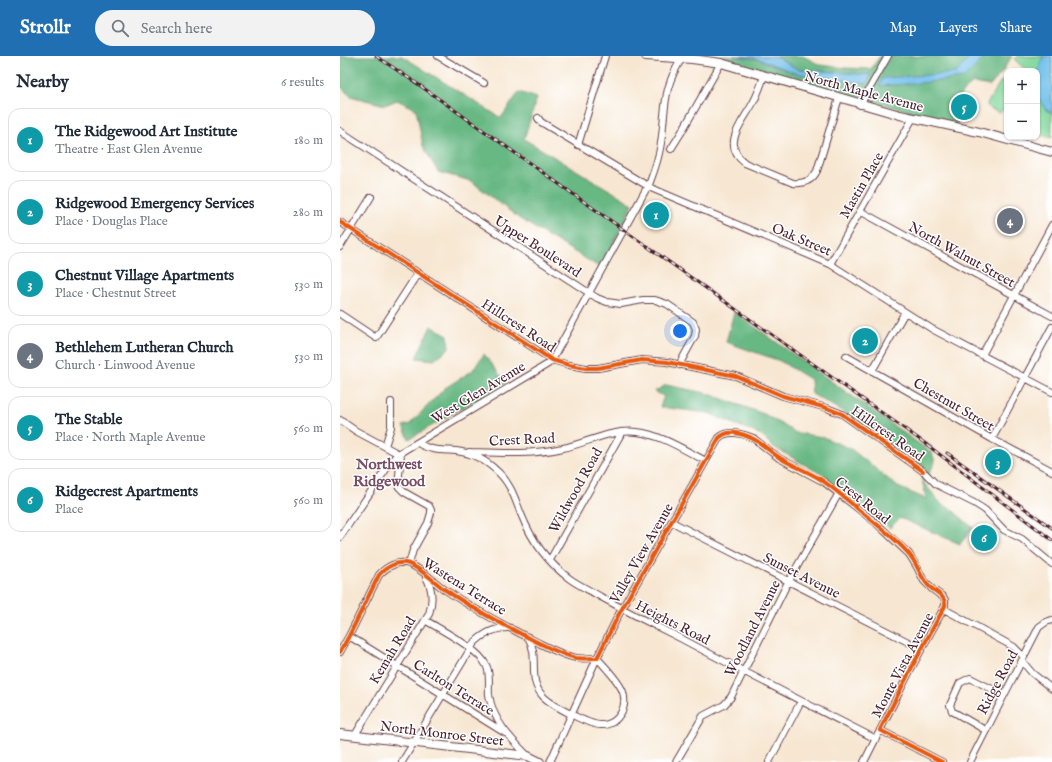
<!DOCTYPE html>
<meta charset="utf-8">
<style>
:root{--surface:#fff;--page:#f2f2f3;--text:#1f2937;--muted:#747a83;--line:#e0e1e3;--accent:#1f6fb2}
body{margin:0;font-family:"IM FELL English",serif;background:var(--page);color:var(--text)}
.controls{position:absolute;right:12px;top:12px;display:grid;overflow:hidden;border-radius:8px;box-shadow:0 1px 3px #0004}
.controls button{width:36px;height:36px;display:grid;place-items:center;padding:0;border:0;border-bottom:1px solid var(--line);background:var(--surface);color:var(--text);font:20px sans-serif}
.you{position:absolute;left:340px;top:275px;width:14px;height:14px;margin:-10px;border:3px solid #fff;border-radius:50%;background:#1a73e8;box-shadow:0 0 0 6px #1a73e833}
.badge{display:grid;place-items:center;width:26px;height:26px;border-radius:50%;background:var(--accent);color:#fff;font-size:13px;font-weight:700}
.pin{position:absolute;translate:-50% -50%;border:2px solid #fff;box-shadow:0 1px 4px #0006}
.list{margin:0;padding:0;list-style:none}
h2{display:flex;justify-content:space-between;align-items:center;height:52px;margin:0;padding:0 16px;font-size:17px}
h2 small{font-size:13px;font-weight:400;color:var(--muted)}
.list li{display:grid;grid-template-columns:26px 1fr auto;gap:12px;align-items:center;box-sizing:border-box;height:64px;margin:0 8px 8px;padding:0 8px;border:1px solid var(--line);border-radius:12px}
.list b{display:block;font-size:15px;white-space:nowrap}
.list p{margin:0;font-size:13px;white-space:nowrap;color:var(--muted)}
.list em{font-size:13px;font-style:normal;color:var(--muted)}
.icon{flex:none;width:22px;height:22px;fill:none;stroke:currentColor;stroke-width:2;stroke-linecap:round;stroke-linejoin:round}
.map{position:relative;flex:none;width:712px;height:706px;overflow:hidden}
header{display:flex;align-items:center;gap:24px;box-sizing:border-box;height:56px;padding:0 20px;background:var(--accent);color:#fff}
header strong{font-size:19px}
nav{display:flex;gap:22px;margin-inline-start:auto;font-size:14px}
.search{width:280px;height:36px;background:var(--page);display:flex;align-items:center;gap:10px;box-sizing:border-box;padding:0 14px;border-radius:22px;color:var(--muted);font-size:15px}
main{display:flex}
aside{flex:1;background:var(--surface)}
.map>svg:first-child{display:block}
.green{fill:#81d79b;stroke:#667b63}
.forest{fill:#68b883;stroke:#596c57}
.water{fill:#70c0eb;stroke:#5d708b}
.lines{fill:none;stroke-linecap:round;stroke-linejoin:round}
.minor-casing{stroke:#643d44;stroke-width:8}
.major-casing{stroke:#643d44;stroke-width:10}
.minor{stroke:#fff;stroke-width:6}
.major{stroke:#fff;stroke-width:8}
.rail-casing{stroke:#4a1f2b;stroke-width:3}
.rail{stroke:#fff;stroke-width:1.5;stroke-dasharray:4.5;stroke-linecap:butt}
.cycleway-casing{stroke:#fff;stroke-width:6}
.cycleway{stroke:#e8590c;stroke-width:4}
.labels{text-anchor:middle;stroke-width:3;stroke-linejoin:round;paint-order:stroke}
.street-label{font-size:14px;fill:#4a1f2b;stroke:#fff}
.neighbourhood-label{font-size:15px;font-weight:bold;fill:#794d63;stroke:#fff}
</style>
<header>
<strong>Strollr</strong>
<div class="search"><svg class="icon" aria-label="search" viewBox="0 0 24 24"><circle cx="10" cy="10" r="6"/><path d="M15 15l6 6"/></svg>Search here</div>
<nav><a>Map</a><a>Layers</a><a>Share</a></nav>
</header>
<main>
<aside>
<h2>Nearby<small>6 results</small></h2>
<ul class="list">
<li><span class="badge" style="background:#0f9aa8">1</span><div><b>The Ridgewood Art Institute</b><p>Theatre · East Glen Avenue</p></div><em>180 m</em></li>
<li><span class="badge" style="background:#0f9aa8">2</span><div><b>Ridgewood Emergency Services</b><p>Place · Douglas Place</p></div><em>280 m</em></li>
<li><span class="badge" style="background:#0f9aa8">3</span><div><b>Chestnut Village Apartments</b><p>Place · Chestnut Street</p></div><em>530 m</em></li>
<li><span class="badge" style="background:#6b7280">4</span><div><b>Bethlehem Lutheran Church</b><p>Church · Linwood Avenue</p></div><em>530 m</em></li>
<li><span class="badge" style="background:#0f9aa8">5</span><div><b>The Stable</b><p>Place · North Maple Avenue</p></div><em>560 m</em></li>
<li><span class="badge" style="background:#0f9aa8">6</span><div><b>Ridgecrest Apartments</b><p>Place</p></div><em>560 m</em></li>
</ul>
</aside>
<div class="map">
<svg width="712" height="706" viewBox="0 0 712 706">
<rect width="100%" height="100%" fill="#fff"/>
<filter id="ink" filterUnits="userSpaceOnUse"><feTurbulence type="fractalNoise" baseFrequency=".025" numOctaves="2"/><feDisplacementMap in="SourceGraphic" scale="8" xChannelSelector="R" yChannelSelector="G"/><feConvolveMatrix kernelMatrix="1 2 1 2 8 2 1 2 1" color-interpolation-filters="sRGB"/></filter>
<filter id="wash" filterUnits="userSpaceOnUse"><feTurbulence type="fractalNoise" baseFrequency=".012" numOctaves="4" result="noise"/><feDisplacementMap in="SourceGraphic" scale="16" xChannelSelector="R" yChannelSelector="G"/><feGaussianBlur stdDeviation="0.9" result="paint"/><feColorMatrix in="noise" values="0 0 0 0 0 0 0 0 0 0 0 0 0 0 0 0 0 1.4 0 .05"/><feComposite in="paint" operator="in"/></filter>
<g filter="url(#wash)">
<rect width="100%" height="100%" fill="#f7e7d2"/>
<path class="green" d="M677,0H712V82L697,78V15H687L674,3Z
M663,25L667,27C667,37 669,52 659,57L648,51L647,48L660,26Z"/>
<path class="forest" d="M0,0H62L161,62L179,36L197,42L184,83L293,148L261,212L180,163L131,125L98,116L83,90L76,53L57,44L45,49L10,40L0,30Z
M373,0H394L418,3L455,17L527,28L531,19L457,13L439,2L432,0H463L480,9L505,12L531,13L540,0H672L662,16L650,30L633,27C615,41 615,46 617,68L479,31L380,1Z
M394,256L592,397L595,406L584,427L602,449L610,452L633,472L620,488L560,462L550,472L481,418L432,390L421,379L368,357L320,351L324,340L314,336L326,329L366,337L424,358L456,377L483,381L511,393L558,431L586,443L578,405L554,391L507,358L472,338L471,324L440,305L386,286Z
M91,270L108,279L109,292L94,304L76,302Z
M144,298L166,327L69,383L63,370L70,368L105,332L132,315Z"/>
<path class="water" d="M394,0H432L439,2L457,13L531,19L527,28L455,17L418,3Z
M631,0H646L624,22L581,27L539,30L543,22L616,17Z
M703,0H712V57L706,54L697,41V20Z"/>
</g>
<g filter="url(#ink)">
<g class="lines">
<g class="minor-casing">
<path id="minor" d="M98,0L144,27
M424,20C421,29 418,38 413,47C403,66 380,88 405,107L453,127C464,128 472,125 477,115L499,42
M520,49L548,0
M198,62L201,66L311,132L490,208L592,273L712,336
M0,75L257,242L267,246L281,248L303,244H315L327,248L353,266L356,273L355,280L339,309
M238,89L265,0
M331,93L341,77L381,7
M520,155L712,260
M0,166L212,304L229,309L246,312H258L302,304L327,306L396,320L443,340L487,352L502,358L583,415
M0,191L31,141
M490,208L573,62
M0,258L36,282L78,217
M642,299L712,169
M506,300L652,383L712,415
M532,315L565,256
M0,364L16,375L59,398
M652,383L712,271
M78,387C90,395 102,394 116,395C132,397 147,405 158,416C171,428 175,443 181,458C191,483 208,507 230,523C240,530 251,535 261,541C288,556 315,570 342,583C406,617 471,650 536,683
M45,390L51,371V346
M129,396C161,397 192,399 223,392C248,387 270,373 297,376C322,379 344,394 366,405
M61,397L58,430L64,436L89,450L91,454V457L88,467L73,494L69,508
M586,418L596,428L634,447L645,454L664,474L682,483L712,508
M332,466L582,593
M0,481L53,403L58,398L208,308L212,304L310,126C315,113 319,101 321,87C326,53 322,31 343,1
M210,504L282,376
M604,553L674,591L684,601
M85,564C101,574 139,593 146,609C151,617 148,630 149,639C153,665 170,682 188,700
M9,580L165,677
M188,581C200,601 187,622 202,639C209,648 250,670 262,669C270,669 277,664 281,657C285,650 285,643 283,636C279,625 265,611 257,602
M0,596L9,580L39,519C46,511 58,504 69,508C82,513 93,525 104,533C133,553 165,570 197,586C209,592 222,599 236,602C243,603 250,602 257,602
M682,605L692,617L712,633
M540,674L602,706
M645,674L612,655L610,649L620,627L630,622L664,639
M15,679L89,558C93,545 93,533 86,521
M62,706L134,587C144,577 155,571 170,572
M210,706L257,602L279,558L379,382C387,373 404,378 413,382L439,402L484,426L535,466L569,498L577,511L584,525L592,533L603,541L605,544V550L573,609L524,706
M336,706L363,660L384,649L391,641L446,530L499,437
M429,706L461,645
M630,706L699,571L706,566L712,564"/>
</g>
<g class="major-casing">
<path id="major" d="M306,0L352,3L381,7L560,59L639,76L712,96
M0,678L188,700L200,706"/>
</g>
<use href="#minor" class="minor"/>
<use href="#major" class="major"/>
<g class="rail-casing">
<path id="rail" d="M36,0L82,31L586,388L712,484
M607,397L712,472"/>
</g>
<use href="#rail" class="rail"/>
<g class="cycleway-casing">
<path id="cycleway" d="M0,166L212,304L229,309L246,312H258L302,304L327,306L396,320L443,340L487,352L502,358L583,415
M0,596L9,580L39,519C46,511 58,504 69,508C82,513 93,525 104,533C133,553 165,570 197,586C209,592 222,599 236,602C243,603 250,602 257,602L279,558L379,382C384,377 389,376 396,377C418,381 423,391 440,402C453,410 467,415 480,423C494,432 506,443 518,453C535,467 554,481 568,497C577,506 579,519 587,528C593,536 607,539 605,550L573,609L540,674L602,706"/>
</g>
<use href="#cycleway" class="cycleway"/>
</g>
</g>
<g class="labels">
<g class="street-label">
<text transform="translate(524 35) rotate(15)" y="5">North Maple Avenue</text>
<text transform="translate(521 129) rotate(-60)" y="5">Mastin Place</text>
<text transform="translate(462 183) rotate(23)" y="5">Oak Street</text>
<text transform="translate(198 190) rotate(33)" y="5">Upper Boulevard</text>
<text transform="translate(622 198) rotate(29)" y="5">North Walnut Street</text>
<text transform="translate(179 269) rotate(33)" y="5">Hillcrest Road</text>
<text transform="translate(138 336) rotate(-31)" y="5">West Glen Avenue</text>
<text transform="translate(614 348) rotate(30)" y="5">Chestnut Street</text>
<text transform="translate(548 377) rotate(35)" y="5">Hillcrest Road</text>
<text transform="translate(182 383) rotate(-3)" y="5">Crest Road</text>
<text transform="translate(235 434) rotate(-61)" y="5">Wildwood Road</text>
<text transform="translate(523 444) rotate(39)" y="5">Crest Road</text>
<text transform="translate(301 497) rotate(-60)" y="5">Valley View Avenue</text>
<text transform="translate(462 519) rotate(27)" y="5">Sunset Avenue</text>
<text transform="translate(125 530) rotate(32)" y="5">Wastena Terrace</text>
<text transform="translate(333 566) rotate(27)" y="5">Heights Road</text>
<text transform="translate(412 572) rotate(-63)" y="5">Woodland Avenue</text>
<text transform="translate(52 594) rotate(-59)" y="5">Kemah Road</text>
<text transform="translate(562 609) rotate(-62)" y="5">Monte Vista Avenue</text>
<text transform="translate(657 626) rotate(-62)" y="5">Ridge Road</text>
<text transform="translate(114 631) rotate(32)" y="5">Carlton Terrace</text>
<text transform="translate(102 677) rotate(7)" y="5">North Monroe Street</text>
</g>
<g class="neighbourhood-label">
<text x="49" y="413">Northwest<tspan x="49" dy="17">Ridgewood</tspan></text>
</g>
</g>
</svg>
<div class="controls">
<button>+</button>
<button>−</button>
</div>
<div class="you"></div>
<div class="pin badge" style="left:316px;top:159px;background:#0f9aa8">1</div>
<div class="pin badge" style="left:525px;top:285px;background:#0f9aa8">2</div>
<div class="pin badge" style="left:658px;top:406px;background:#0f9aa8">3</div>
<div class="pin badge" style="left:670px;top:165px;background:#6b7280">4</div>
<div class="pin badge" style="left:624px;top:51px;background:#0f9aa8">5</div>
<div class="pin badge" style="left:644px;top:482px;background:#0f9aa8">6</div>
</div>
</main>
